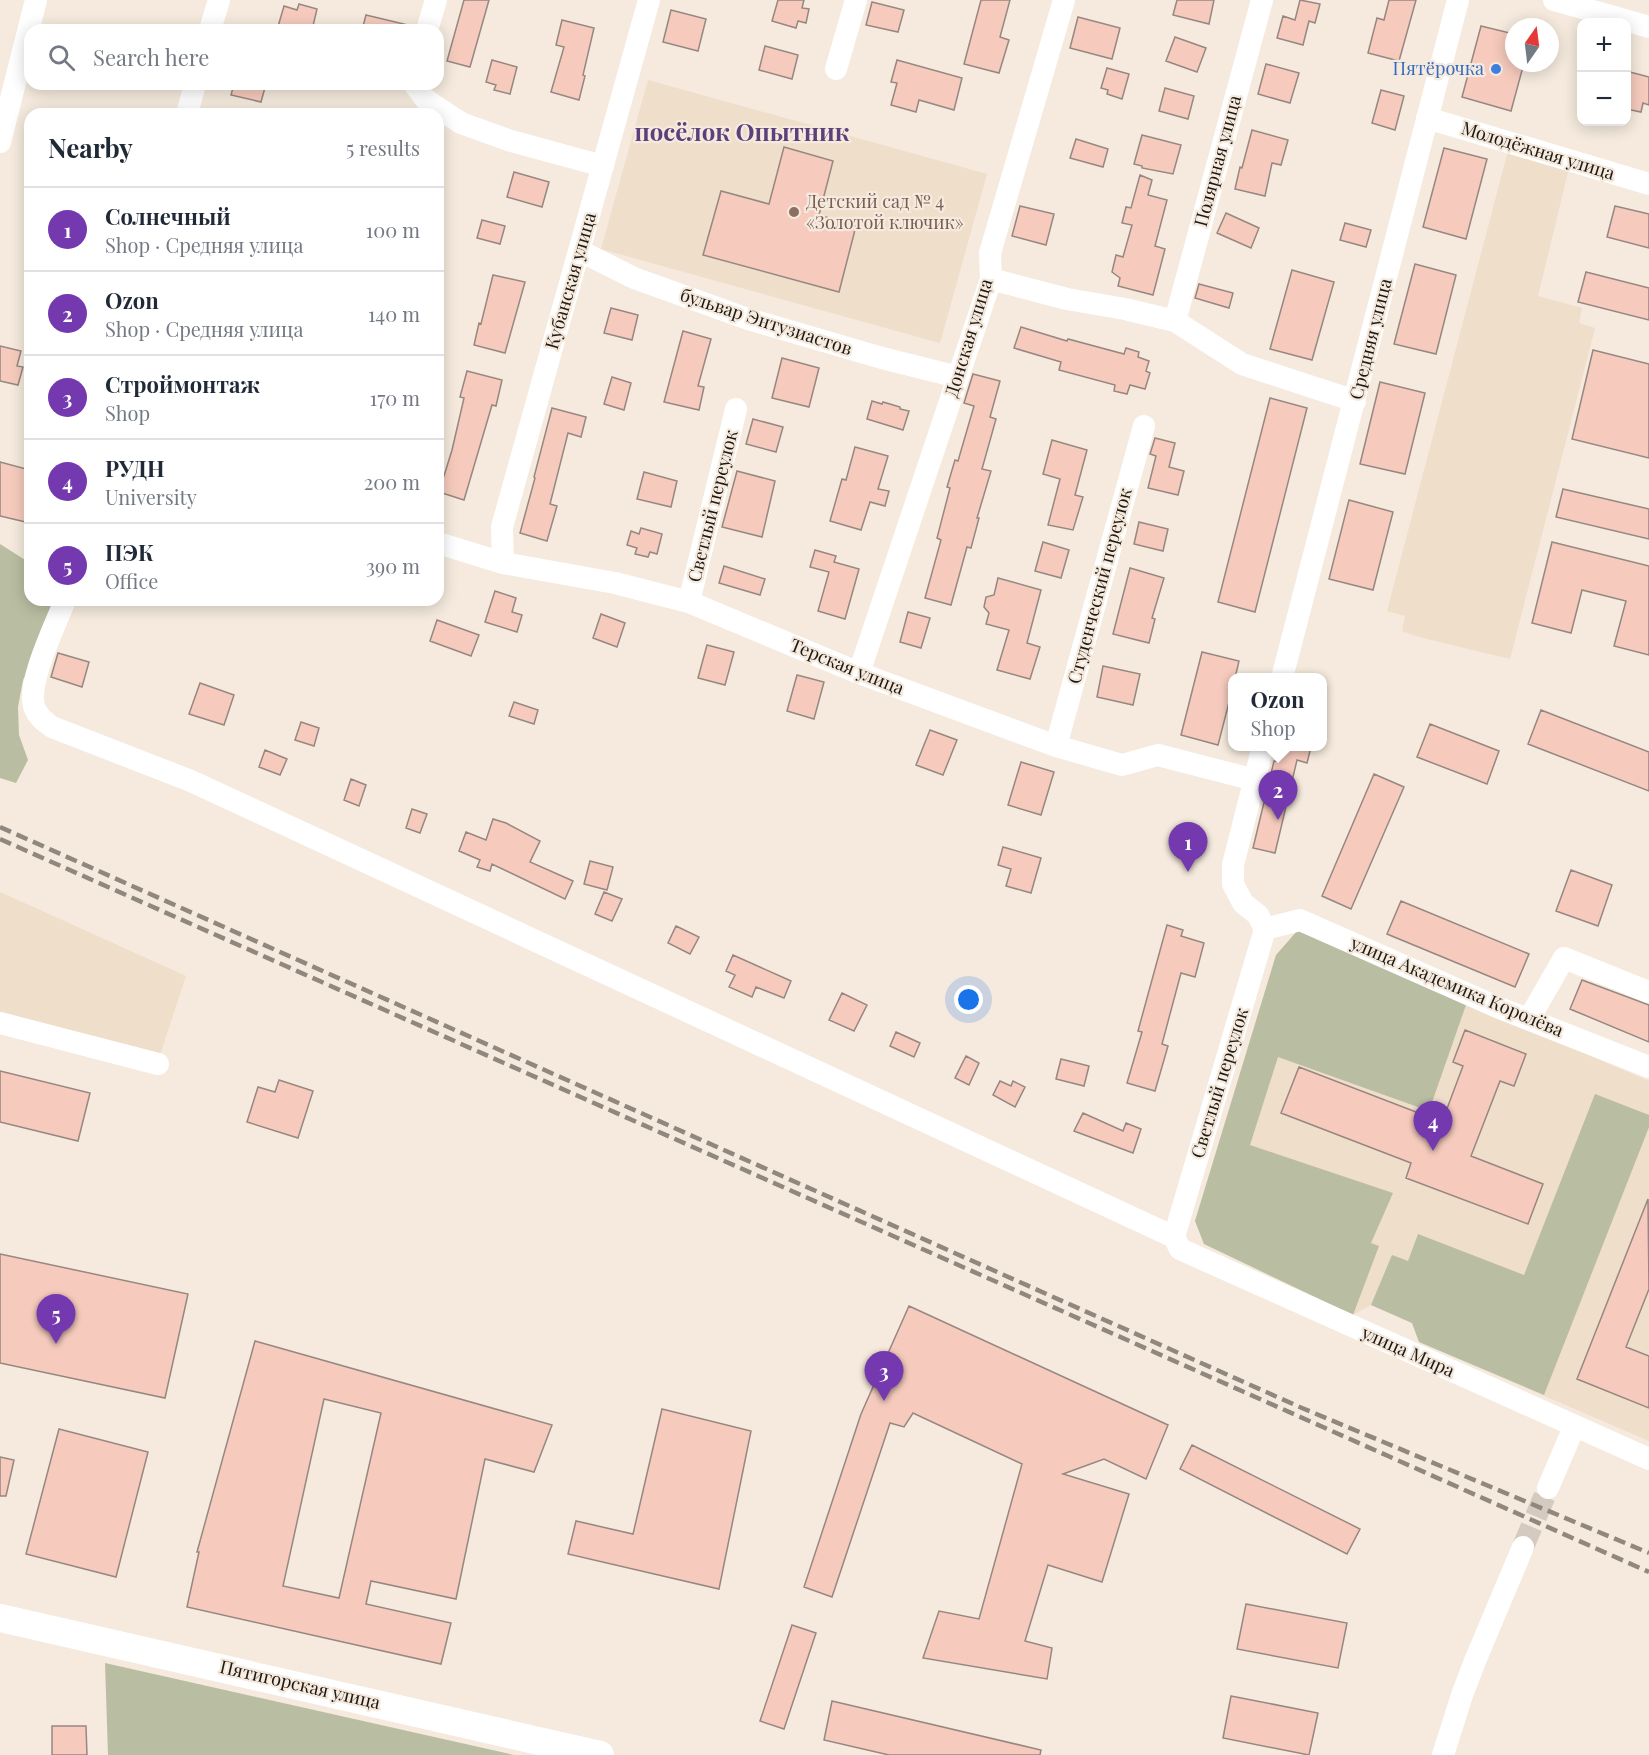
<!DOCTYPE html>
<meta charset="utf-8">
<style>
:root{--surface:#fff;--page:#f2f2f3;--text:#1f2937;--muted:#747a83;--line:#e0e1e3;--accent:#7539af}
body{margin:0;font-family:"Playfair Display",serif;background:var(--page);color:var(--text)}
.controls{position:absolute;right:18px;top:18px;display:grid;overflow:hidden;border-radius:12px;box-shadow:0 3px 15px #0003}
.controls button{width:54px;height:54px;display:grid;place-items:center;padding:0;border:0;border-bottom:2px solid var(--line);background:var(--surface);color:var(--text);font:30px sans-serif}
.compass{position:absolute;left:1505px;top:18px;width:54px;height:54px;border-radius:50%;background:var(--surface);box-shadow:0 3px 15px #0003;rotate:14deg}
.you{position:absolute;left:969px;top:1000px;width:21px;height:21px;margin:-15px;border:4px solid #fff;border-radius:50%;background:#1a73e8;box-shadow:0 0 0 9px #1a73e833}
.badge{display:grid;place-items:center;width:39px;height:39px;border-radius:50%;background:var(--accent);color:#fff;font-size:20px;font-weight:700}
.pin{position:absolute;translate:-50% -50px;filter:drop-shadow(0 2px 3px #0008)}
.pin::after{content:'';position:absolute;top:32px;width:21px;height:18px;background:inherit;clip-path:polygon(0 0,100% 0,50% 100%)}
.popup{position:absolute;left:1228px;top:673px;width:99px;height:78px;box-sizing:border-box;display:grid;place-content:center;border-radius:12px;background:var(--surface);filter:drop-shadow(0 2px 4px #0005);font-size:20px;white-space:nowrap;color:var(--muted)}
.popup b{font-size:22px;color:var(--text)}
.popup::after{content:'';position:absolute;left:50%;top:100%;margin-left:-12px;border:12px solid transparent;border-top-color:var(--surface)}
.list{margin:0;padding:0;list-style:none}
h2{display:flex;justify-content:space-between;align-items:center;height:78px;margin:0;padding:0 24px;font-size:26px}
h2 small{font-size:20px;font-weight:400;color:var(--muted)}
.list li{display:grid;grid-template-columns:39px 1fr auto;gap:18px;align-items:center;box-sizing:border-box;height:84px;padding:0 24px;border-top:2px solid var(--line)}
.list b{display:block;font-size:22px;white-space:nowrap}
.list p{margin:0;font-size:20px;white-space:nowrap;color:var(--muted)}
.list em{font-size:20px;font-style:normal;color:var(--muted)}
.icon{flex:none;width:33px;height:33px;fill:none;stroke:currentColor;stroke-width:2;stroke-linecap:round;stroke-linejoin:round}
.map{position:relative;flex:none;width:1649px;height:1755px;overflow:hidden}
.search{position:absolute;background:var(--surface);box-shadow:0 3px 15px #0003;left:24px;top:24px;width:420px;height:66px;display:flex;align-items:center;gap:15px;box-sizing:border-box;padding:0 21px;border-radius:18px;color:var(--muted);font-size:22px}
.panel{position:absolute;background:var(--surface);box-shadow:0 3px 15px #0003;left:24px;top:108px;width:420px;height:498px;border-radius:18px}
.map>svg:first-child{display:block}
.built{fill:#eedeca}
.green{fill:#b9bda1}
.building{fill:#f6cbbd;stroke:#978781;stroke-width:1.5;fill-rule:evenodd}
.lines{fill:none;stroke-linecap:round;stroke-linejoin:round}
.minor-tunnel{stroke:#d4cabf;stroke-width:22;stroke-dasharray:22 11;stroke-linecap:butt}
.minor{stroke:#fff;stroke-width:22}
.major{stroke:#fff;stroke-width:28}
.rail{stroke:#90887f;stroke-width:4.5;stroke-dasharray:12 6;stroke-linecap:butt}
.shop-dot{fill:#3f7fe0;stroke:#f5eadd;stroke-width:2}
.education-dot{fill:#8d6e63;stroke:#f5eadd;stroke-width:2}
.labels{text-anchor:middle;stroke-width:4.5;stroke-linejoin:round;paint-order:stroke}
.shop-label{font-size:18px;fill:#366cbe;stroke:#f5eadd;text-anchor:end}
.street-label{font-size:18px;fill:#1c1813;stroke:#f5eadd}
.education-label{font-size:18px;fill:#785e54;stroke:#f5eadd;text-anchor:start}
.district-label{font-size:24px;font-weight:bold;fill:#5b407c;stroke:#f5eadd}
</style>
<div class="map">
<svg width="1649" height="1755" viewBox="0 0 1649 1755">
<rect width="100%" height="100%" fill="#f5eadd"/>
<path class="built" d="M648,80L987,174L940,343L601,249Z
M1508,151L1569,168L1538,296L1582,308L1579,323L1595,328L1510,659L1419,637L1402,631L1405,616L1387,611Z
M0,892L186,976L160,1055L0,1014Z
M1298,930L1649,1081V1441L1419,1342L1412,1323L1371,1305L1353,1315L1204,1244L1195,1221L1276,955Z"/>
<path class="green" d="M0,544L30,563V600H56L34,657L23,680L18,707L19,735L28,760L16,783L0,778Z
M1298,930L1467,1002L1429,1111L1278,1057L1250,1145L1393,1193L1371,1243L1379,1246L1353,1315L1204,1244L1195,1221L1276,955Z
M1595,1094L1649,1115V1127L1544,1395L1419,1342L1412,1323L1371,1305L1392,1255L1408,1261L1418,1234L1524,1275Z
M105,1663L514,1755H108Z"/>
<path class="building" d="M464,0H489L470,67L447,61Z
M778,0H804L802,8L809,9L806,23L798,21L796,28L772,21Z
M981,0H1010L1000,37L1009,40L999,73L964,64Z
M1177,0H1214L1209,24L1173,15Z
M1300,0L1320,4L1315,23L1309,21L1303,45L1277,38L1283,16L1295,20Z
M1389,0H1416L1399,61L1368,53L1377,18L1384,20Z
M872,2L904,10L898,32L866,25Z
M299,4L317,9L312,30H277L284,6L297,10Z
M671,10L706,19L698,51L663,42Z
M366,15L408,25L407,30H362Z
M1078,17L1120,28L1112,59L1070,48Z
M562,20L594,28L583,75L585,76L579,100L551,92L564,47L556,45Z
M1481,26L1514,34V63H1524L1511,111L1462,97Z
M1175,37L1206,48L1197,72L1166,61Z
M765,46L798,55L792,79L759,70Z
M492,60L517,67L510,94L494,90L496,85L486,82Z
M897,60L962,78L954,110L919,100L916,112L891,105L897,83L891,82Z
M1266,64L1299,73L1290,103L1258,94Z
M1107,68L1129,74L1122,99L1107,94L1108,90L1101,88Z
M1626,71L1649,77V105L1643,103L1641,112L1626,109Z
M234,84H266L261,102L231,95Z
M1165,88L1194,96L1188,119L1159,111Z
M1381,90L1404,96L1395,130L1372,123Z
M1252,130L1288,140L1281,165L1272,163L1265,196L1235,189L1240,167L1242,168Z
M1142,135L1181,145L1173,174L1142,168V166L1134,164Z
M1076,139L1108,149L1103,167L1070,158Z
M784,147L833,161L819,215L856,226L839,292L703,255L721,191L769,204Z
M1444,148L1487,159L1466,239L1423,227Z
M514,172L549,182L542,207L507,197Z
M1140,175L1152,180L1148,195L1167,200L1155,246L1165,249L1153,295L1118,286L1120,278L1112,272L1116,255L1123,257L1132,225L1122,223L1126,207L1131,208Z
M1020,206L1054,214L1046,245L1012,236Z
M1615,206L1649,214V248L1607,237Z
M1226,213L1259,228L1251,248L1217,233Z
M482,220L505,226L500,244L477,238Z
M1345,223L1371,230L1366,247L1340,240Z
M1415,264L1456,275L1436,354L1394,344Z
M1292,270L1334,282L1312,360L1270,349Z
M1586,272L1649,288V320L1578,302Z
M493,275L525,282L505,353L474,345L479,323L481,324Z
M1199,284L1233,293L1229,308L1195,298Z
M611,308L638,315L632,340L604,333Z
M1021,327L1067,341L1068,339L1124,354L1126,348L1139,352L1138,357L1149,361L1146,371L1150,373L1145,389L1130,385L1127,394L1114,391L1115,385L1059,370L1061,362L1014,348Z
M683,331L711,339L698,386L704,387L699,410L664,402Z
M0,346L21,351L17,366L23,367L18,385L0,381Z
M1593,350L1649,364V458L1572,439Z
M782,358L819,368L809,407L772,398Z
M467,371L502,380L496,406L492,405L464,500L439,492L452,450L464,398L460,397Z
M973,374L1000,381L990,417L996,419L982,469L991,471L977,518H979L971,548L967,547L951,605L925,598L941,540L937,538L950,488L947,487L955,460L958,461L974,406L964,403Z
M612,377L631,383L624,410L604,404Z
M1380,382L1425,393L1405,474L1360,464Z
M1270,398L1307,408L1255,612L1218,602Z
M872,401L882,404L883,402L900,407V409L909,411L903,430L867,419Z
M552,408L586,417L581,437L568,433L550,504L557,506L547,541L520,533L535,478L534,477Z
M753,419L783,427L776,452L746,444Z
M1155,438L1175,443L1169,467L1184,471L1178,495L1148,488L1156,456L1150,454Z
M1052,440L1087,450L1075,495L1083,497L1073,530L1048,525L1060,479L1043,474Z
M855,447L888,456L878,489L889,491L885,506L870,502L861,530L830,521L842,479L846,480Z
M0,462L30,470V523L0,516Z
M737,471L775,481L762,537L722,527Z
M644,472L677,481L671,507L637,499Z
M1563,489L1649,509V539L1556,517Z
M1349,500L1393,512L1373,590L1329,579Z
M1139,522L1168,529L1163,551L1134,544Z
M641,528L662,534L657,554L650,552L648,557L635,554L637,548L627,545L631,531L639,534Z
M1043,542L1069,550L1061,578L1035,571Z
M1552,542L1649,566V655L1614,646L1626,601L1582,590L1571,633L1532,623Z
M815,550L836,556L834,562L859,569L845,619L818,611L829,572L810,567Z
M724,566L765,579L760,595L719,583Z
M1130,568L1164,578L1152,618L1155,619L1149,643L1113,634Z
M998,578L1041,590L1027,643L1040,647L1030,679L997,670L1009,630L986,624L989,613L984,607L986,597L994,595Z
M495,591L516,598L512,612L522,615L517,632L485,622Z
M908,612L930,618L921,648L900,642Z
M601,614L625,623L617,647L593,638Z
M437,620L479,635L471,656L430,641Z
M707,645L734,652L725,685L698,678Z
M1202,652L1239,661L1235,678H1233V687L1218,745L1181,735Z
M58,653L89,662L82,687L51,677Z
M1103,666L1140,674L1133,705L1097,697Z
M797,675L824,682L814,719L787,711Z
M200,683L234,695L224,725L189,714Z
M514,702L538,710L534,724L509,716Z
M1541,710L1649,752V791L1528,744Z
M301,722L319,728L314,746L295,740Z
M1430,724L1499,751L1487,784L1417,757Z
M930,730L957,740L943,775L916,765Z
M1280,747H1311L1307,763L1297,760L1275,853L1253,848L1274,761H1277Z
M265,750L287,759L280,775L259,767Z
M1021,762L1054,772L1041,815L1008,805Z
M1374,774L1404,787L1351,909L1322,896Z
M351,779L366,785L359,806L344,800Z
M412,809L427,814L420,833L406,828Z
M493,819L506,823L540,841L530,862L573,881L565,899L492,864L490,871L477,867L480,860L459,851L466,832L486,840Z
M1003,847L1041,858L1031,893L1006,886L1011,869L998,865Z
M590,861L613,867L607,890L584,884Z
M1571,870L1612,885L1598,926L1556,911Z
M604,892L622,899L612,921L595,914Z
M1401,901L1529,954L1515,987L1387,934Z
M1167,925L1183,930L1181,936L1204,943L1195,977L1181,973L1162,1044L1168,1046L1155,1091L1127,1083L1142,1032L1138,1031Z
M676,926L699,937L690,954L668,943Z
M733,955L791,981L784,998L756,987L752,997L729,987L735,975L726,971Z
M1582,980L1649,1005V1042L1570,1009Z
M842,993L867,1005L854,1031L829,1020Z
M1465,1030L1526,1054L1514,1086L1500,1081L1471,1156L1543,1184L1528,1224L1406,1178L1411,1163L1281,1113L1299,1067L1442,1122L1463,1066L1453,1062Z
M896,1032L920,1043L914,1057L890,1046Z
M966,1056L979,1063L969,1085L955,1078Z
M1061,1059L1089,1066L1084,1086L1056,1079Z
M0,1071L90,1093L78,1141L0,1122Z
M279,1080L313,1091L298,1138L247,1122L258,1087L275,1092Z
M1000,1081L1011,1086L1013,1081L1025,1087L1015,1107L993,1095Z
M1083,1113L1123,1131L1126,1123L1141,1129L1133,1153L1074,1131Z
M1648,1199L1649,1289L1626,1347L1649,1356V1408L1577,1379Z
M0,1254L188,1294L165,1398L0,1363Z
M909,1306L1168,1425L1146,1479L1104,1459L1063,1474L1129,1494L1102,1582L1048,1565L1025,1641L1052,1648L1047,1679L923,1658L939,1611L979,1619L1022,1464L913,1413L904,1427L890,1423L832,1597L804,1587L861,1414Z
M255,1341L552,1425L534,1472L485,1459L456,1599L371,1581L366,1604L451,1623L441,1664L187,1607L199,1552H197ZM324,1399L381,1413L339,1598L283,1586Z
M662,1409L751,1431L719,1589L568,1554L576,1521L633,1534Z
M59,1429L148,1452L116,1577L26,1554Z
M1192,1445L1360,1529L1347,1554L1180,1469Z
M0,1457L14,1460L6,1496H0Z
M1246,1604L1347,1623L1338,1668L1237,1649Z
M792,1625L816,1633L784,1729L760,1721Z
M1231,1696L1318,1713L1309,1755L1223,1738Z
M832,1701L1041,1750L1040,1755H889L824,1740Z
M52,1726H86L87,1755H52Z"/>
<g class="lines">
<path class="minor-tunnel" d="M1523,1547L1548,1488"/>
<path class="minor" d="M1554,0L1649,27
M210,30L219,0
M427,30L436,0
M836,69L856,0
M414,84L426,100L461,123L508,140L603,166
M187,114L195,84
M1427,118L1649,184
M0,142L36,0
M580,251L634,278L748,319L882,358L958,377
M991,279L1067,299L1125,309L1175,321L1242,364L1355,401
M1175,321L1262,0
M438,543L503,563L615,583L689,602L859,673L1056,746L1122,765L1158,755L1255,780
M503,563L502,527L649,0
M65,600C56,624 27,682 34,706C37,716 44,721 52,727L191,781L1174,1237
M689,602L736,409
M859,673L991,279L990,253L1064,0
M1282,678L1458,0
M1056,746L1144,426
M1263,746L1233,865V884L1243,903L1258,915L1265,929
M1265,929L1300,920L1497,1007L1649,1067
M1529,1019L1564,958L1649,992
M0,1023L158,1064
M1174,1237L1180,1249L1649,1459
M1174,1237L1265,929
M1548,1488L1574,1427
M1443,1755L1462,1695L1475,1661L1523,1547"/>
<path class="major" d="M0,1618L600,1755"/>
<path class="rail" d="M0,827L1302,1408L1649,1553
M0,839L1649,1572"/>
</g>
<circle class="shop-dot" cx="1496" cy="69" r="6"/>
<circle class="education-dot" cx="794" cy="212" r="6"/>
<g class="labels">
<g class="shop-label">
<text x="1484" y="75">Пятёрочка</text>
</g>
<g class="street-label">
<text transform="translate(1538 151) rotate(17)" y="6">Молодёжная улица</text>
<text transform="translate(1218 161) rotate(-75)" y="6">Полярная улица</text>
<text transform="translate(571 281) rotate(-74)" y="6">Кубанская улица</text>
<text transform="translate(766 322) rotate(18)" y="6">бульвар Энтузиастов</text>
<text transform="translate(969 338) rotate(-73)" y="6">Донская улица</text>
<text transform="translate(1371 339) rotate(-76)" y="6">Средняя улица</text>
<text transform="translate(713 506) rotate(-76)" y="6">Светлый переулок</text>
<text transform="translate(1100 586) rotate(-75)" y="6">Студенческий переулок</text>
<text transform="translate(847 667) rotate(22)" y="6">Терская улица</text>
<text transform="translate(1457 987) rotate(23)" y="6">улица Академика Королёва</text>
<text transform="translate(1220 1083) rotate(-73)" y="6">Светлый переулок</text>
<text transform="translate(1408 1352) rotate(24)" y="6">улица Мира</text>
<text transform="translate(300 1685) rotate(13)" y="6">Пятигорская улица</text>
</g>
<g class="education-label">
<text x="806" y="208">Детский сад № 4<tspan x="806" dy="21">«Золотой ключик»</tspan></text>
</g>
<g class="district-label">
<text x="742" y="141">посёлок Опытник</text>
</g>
</g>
</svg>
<div class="controls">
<button>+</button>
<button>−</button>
</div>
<svg class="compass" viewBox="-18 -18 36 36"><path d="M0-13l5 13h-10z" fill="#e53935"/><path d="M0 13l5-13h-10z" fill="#747a83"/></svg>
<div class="you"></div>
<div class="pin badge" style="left:1188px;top:872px">1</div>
<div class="pin badge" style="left:1278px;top:820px">2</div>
<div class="popup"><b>Ozon</b>Shop</div>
<div class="pin badge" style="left:884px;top:1401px">3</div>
<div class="pin badge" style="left:1433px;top:1151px">4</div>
<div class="pin badge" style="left:56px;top:1344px">5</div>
<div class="search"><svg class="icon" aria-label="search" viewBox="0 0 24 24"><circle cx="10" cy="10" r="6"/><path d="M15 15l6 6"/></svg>Search here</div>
<section class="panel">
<h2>Nearby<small>5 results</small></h2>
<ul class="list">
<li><span class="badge">1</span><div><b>Солнечный</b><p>Shop · Средняя улица</p></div><em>100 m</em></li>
<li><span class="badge">2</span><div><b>Ozon</b><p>Shop · Средняя улица</p></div><em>140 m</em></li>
<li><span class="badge">3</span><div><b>Строймонтаж</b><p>Shop</p></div><em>170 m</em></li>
<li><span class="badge">4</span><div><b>РУДН</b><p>University</p></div><em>200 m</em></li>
<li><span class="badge">5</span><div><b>ПЭК</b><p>Office</p></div><em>390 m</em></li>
</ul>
</section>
</div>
